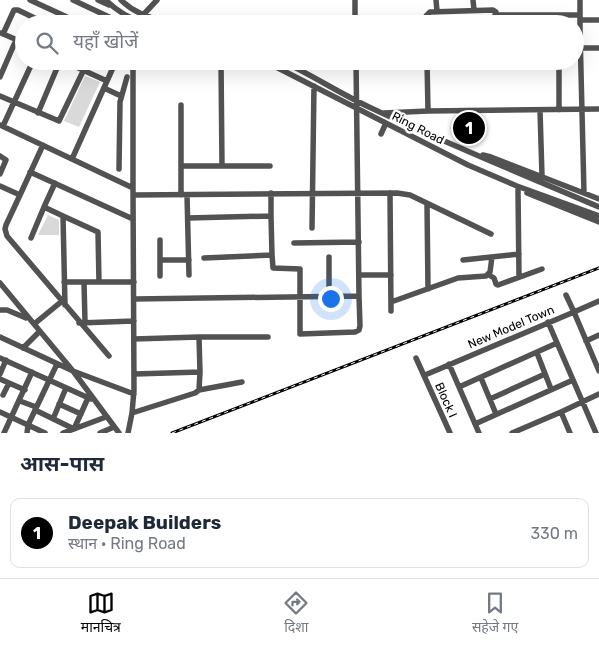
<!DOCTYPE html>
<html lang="hi">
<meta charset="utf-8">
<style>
:root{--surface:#fff;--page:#f2f2f3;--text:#1f2937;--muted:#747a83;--line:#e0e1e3;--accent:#000}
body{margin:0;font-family:Rubik,"Noto Sans Devanagari",sans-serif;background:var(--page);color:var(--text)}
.you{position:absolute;left:330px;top:298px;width:18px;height:18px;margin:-12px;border:4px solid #fff;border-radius:50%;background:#1a73e8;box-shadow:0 0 0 8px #1a73e833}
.badge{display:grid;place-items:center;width:32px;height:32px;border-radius:50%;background:var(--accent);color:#fff;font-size:16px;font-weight:700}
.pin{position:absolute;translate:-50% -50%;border:2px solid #fff;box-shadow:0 1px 5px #0006}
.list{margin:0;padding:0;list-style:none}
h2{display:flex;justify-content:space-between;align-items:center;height:65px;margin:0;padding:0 20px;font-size:21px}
h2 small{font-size:16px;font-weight:400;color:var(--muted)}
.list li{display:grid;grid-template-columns:32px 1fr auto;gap:15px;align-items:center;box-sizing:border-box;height:70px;margin:0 10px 10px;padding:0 10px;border:1px solid var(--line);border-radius:10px}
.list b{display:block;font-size:19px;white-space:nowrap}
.list p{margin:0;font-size:16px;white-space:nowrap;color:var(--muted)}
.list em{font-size:16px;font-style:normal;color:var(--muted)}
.icon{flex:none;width:28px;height:28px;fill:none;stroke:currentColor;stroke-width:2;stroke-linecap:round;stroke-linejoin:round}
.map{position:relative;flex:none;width:599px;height:433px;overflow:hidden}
.search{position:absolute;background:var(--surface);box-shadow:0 5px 20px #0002;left:15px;right:15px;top:15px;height:55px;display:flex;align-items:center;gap:12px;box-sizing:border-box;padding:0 18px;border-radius:28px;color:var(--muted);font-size:19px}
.sheet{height:145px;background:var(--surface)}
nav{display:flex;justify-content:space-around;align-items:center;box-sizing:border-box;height:70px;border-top:1px solid var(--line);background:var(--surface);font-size:14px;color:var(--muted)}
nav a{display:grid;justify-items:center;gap:2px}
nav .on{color:var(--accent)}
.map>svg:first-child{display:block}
.green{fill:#d9d9d9}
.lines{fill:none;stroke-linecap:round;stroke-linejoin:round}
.minor{stroke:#525252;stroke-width:5.5}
.rail-casing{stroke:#000;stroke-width:3}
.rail{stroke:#fff;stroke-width:1;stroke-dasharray:4;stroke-linecap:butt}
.labels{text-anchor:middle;stroke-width:5;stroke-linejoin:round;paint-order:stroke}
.street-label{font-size:12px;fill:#000;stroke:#fff}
</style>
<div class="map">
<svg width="599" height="433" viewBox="0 0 599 433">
<rect width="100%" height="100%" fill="#fff"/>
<path class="green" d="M85,76L100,82L79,127L64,121Z
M48,215L59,220V235H38Z"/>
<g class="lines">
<path class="minor" d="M30,0L82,24
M73,0L124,24
M98,0L109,5
M106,0C117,12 131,19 146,24
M121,0C135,14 152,18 170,24
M355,0V24
M436,0L437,11
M473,0L474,10
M580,0V31
M143,15L157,0
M495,15H580
M580,20H599
M426,24V16L430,12L493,10L496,12L495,24
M575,31H580L584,193
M1,33L24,43
M3,34L14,10H18L47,24
M580,48H599
M63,61L107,81
M133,61V188
M221,61L222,166
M258,61L276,67L468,165L517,186L599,216
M282,61C312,75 339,93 369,107C445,143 522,174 599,207
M427,61L428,111
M559,61V110
M0,77L16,40
M104,88L121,96
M0,96L59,121L88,61
M540,110L542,176
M38,113L60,61
M384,113L428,111L599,109
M0,125L133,188L134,390L132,413L128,433
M3,126L33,61
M381,134L386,123
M483,155L491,157L599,199
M0,156L6,160L0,174
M72,159L116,61
M181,166H270
M119,169L120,102L127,77
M30,172L133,219
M0,186L20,195L43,145
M518,190L519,277
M390,193L391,311
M527,193L599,222
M20,195L6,225L5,229L7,236L109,356
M133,195L397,193L410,195L491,234
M181,195V105
M187,195L189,275
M427,204L428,289
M44,207L55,183
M188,218L271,216V193
M312,228L314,86
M31,238L44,207L63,216
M294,243L359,242
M272,255L273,268L300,269V334L355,332L359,330L360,326L359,296
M204,258L272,255L271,216
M160,260H189
M463,260L519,254
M359,275H391
M489,275L494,278L496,284L498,285L542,269
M160,276V240
M64,282H134
M84,282L85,322
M0,283L34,324
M566,295L574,312L599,301
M329,296V257
M134,299L359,296L356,61
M62,301L34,324L73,371L134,394
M391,302L458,278L486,276L490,272L492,257
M65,305L63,216L98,232L99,282
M0,310H7L26,318
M548,322L596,433
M79,323L134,321
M0,337L73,371L119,433
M199,337H268
M134,339L199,337L200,372
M586,341L599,335
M23,348L40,331
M537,353L551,389
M0,358L91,399
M416,358L450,433
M449,364L479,433
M0,374L6,360
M425,375L574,312L599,371
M481,378L496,414
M0,379L9,383
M459,387L557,343
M199,390L242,382
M3,395L9,383L25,390
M490,399L545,374
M20,401L36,407
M59,404L81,414
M35,410L74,429L88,398
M0,412L45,433
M561,412L599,394
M132,413L195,393L199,390L200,372L135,374
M53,419L66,388
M475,424L573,380
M4,433L32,372
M27,433L28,425L57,364
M63,433L106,417
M100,433L114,427
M512,433L561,412L570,433"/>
<g class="rail-casing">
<path id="rail" d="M172,433L599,268"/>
</g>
<use href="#rail" class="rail"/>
</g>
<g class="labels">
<g class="street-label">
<text transform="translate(418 128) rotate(27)" y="4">Ring Road</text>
<text transform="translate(511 327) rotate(-23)" y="4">New Model Town</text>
<text transform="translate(446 400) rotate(66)" y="4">Block I</text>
</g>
</g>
</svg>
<div class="you"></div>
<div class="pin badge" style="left:469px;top:128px">1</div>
<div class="search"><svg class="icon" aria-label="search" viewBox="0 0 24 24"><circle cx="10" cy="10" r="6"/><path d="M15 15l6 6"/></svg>यहाँ खोजें</div>
</div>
<section class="sheet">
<h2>आस-पास<small></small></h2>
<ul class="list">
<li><span class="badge">1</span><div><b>Deepak Builders</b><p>स्थान · Ring Road</p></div><em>330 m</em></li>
</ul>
</section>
<nav>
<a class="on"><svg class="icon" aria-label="map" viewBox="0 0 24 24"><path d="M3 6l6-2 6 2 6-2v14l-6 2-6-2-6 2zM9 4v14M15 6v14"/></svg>मानचित्र</a>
<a><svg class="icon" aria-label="directions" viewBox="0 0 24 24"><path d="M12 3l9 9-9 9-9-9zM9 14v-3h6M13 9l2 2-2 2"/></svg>दिशा</a>
<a><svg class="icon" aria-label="saved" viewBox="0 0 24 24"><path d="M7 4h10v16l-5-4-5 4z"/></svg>सहेजे गए</a>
</nav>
